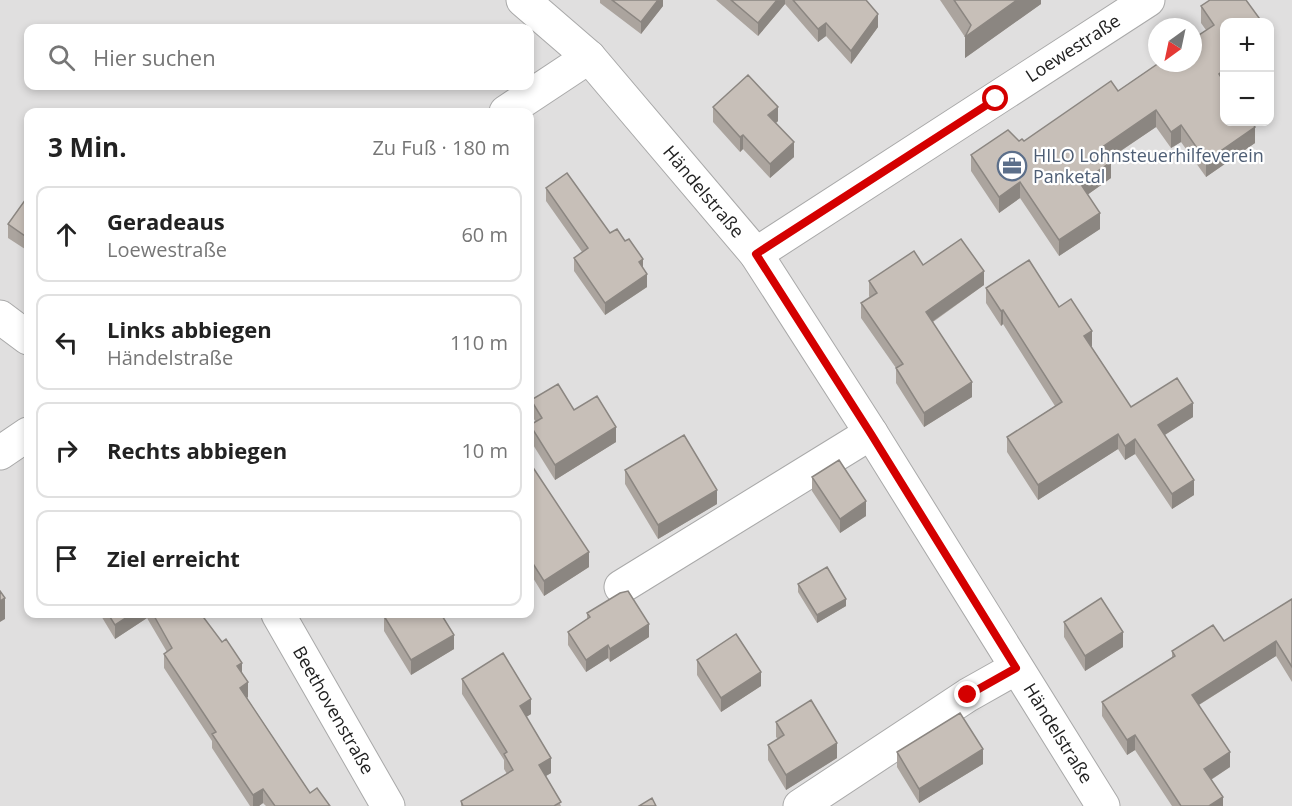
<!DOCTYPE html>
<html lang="de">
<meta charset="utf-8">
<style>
:root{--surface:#fff;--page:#f6f6f6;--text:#222;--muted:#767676;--line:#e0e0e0}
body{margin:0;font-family:"Open Sans",sans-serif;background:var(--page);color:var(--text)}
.controls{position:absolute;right:18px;top:18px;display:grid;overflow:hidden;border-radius:12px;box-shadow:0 3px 9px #0003}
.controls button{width:54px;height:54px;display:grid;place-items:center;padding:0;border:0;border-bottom:2px solid var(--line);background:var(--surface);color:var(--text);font:30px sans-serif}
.compass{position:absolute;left:1148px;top:18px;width:54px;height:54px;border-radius:50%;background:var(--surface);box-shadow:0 3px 9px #0003;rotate:213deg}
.stop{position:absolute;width:18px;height:18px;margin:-14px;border:4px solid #d40000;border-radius:50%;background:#fff}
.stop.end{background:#d40000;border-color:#fff;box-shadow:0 2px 6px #0008}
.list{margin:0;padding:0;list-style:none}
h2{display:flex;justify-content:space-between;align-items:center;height:78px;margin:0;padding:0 24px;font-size:26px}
h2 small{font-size:20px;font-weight:400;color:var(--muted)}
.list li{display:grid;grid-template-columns:39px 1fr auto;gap:18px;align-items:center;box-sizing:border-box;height:96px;margin:0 12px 12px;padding:0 12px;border:2px solid var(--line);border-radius:12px}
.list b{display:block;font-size:22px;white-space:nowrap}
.list p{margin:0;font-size:20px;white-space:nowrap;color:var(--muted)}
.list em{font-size:20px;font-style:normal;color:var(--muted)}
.icon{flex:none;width:33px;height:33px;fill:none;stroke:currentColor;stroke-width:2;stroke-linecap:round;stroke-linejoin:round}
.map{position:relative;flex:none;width:1292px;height:806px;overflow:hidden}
.search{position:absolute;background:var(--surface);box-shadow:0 3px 9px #0003;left:24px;top:24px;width:510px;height:66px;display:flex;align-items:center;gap:15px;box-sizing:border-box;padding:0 21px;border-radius:12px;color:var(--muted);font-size:22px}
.panel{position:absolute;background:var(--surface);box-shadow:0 3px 9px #0003;left:24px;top:108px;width:510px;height:510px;border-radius:12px}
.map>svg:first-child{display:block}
.residential{fill:#e0dfdf;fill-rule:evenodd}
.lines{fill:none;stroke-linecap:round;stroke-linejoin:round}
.minor-casing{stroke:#a9a9a9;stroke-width:35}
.minor{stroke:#fff;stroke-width:33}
.wall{fill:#aba49e}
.shaded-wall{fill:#8b8681}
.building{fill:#c7bfb8;stroke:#8b8681;stroke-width:1.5}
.route{stroke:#d40000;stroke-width:8}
.labels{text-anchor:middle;stroke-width:4.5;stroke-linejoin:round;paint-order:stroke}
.street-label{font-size:18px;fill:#222;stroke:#fff}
.service-label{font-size:18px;fill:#4e5e75;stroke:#fff;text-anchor:start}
</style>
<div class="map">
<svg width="1292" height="806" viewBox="0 0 1292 806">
<rect width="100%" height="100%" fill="#f2efe9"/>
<path class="residential" d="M0,0H1292V806H0ZM1224,22H1270V122H1224ZM1157,27H1193V63H1157ZM28,28H530V86H28ZM28,112H530V614H28Z"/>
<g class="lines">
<g class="minor-casing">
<g id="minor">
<path id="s1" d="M523,0L589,57L756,254L871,433L1103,806"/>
<path d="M506,112L589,57"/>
<path id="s2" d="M756,254L1148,0"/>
<path d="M0,317L28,338"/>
<path d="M0,453L28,434"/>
<path d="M621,587L871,433"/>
<path id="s3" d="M278,614L388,806"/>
<path d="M800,806L968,695L1016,668"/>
</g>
</g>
<use href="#minor" class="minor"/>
</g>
<path class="wall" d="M600,0H663V6L641,34L600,3Z
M716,0H866L878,27L851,64L826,36L818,42L785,4L758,36Z
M940,0H1041V4L965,58V37Z
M1201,6L1224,22V122L1255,143L1206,177L1181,142L1171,148L1156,127L1109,159L1111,178L1087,195L1100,229L1059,256L1020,198L999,213L971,171V155L1019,141H1024L1118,91L1206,30L1201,23Z
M713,107L778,121L776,123L794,157L770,178L743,149L740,152L713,122Z
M546,188L610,233L643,268L647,287L605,315L574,271V258L582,252L546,201Z
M28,196V251L8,238V224Z
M923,265L984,285L933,322L972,397L924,427L896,383V368L861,318V303L870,298L869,296V281Z
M986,288L1059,307L1092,346H1091L1131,407L1193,417L1165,435L1194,495L1172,509L1135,454L1125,460L1118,449L1038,500L1007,452V437L1055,406L1003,324L1001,326L986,303Z
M531,400L574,410L616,442L555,480L530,440V425L536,422L531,415Z
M530,463L589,567L544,596L530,573Z
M625,470L717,504L658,539L625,484Z
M812,477L866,516L840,533L812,491Z
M798,584L846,606L817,623L798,592Z
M1292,599V682L1276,656L1199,705L1230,767L1211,780L1223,806H1172L1135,750L1127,755L1102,716V702L1172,658V651L1224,641Z
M587,613L649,637L610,662L608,658L586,672L568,645V632L587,619Z
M100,614H201L242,672L248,697L247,698L310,793L330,806H266L263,803L259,806H250L212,748V741L164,668V654L167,652L147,618L115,639Z
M384,616L454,649L411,675L384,631Z
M1064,622L1123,647L1085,671L1064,637Z
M697,660L761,686L721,712L697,675Z
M462,679L531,714L526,717L551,773L546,776L561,806H461V801L507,774L504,769V760L462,694Z
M776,722L837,758L786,790L768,760V745L778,739L776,737Z
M897,752L983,764L919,803L897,767Z"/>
<path class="shaded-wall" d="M658,0H663V6L641,34V22Z
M777,0H785V4L758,36V23Z
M1017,0H1041V4L965,58V37Z
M878,14V27L851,64V51Z
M826,23V36L818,42V29Z
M1272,37V53L1269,55V39Z
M1224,70V87L1219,74Z
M778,107V121L768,130V115Z
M1156,110V127L1101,164V148Z
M1181,125V142L1171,148V132Z
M1255,127V143L1206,177V161Z
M743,135V149L740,152V137Z
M794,142V157L770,178V164Z
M1111,162V178L1080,200V183Z
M1020,182V198L999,213V197Z
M1100,213V229L1059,256V240Z
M643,259V272L639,262Z
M984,271V285L926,326V312Z
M647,274V287L605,315V303Z
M1003,310V324L1001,326V311Z
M1092,331V346L1084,351V336Z
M972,382V397L924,427V413Z
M1193,403V417L1158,439V425Z
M616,427V442L555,480V465Z
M1118,434V449L1038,500V485Z
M1135,439V454L1125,460V446Z
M1194,480V495L1172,509V494Z
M717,490V504L658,539V525Z
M866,501V516L840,533V519Z
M589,552V567L544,596V581Z
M5,598V619L0,622V601Z
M846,599V606L817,623V615Z
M132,614H147V618L115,639V625Z
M649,624V637L610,662V649Z
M1123,632V647L1085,671V656Z
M454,635V649L411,675V660Z
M1276,641V656L1192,709V695Z
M608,645V658L586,672V660Z
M242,663V677L237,666Z
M761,672V686L721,712V698Z
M248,682V697L240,702V688Z
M531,699V714L520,721V706Z
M1135,735V750L1127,755V740Z
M837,743V758L786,790V775Z
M983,749V764L919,803V789Z
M1230,752V767L1204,784V769Z
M551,758V773L539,780V765Z
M263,789V803L259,806H253V795Z
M1223,797V806H1209Z"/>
<path class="building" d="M612,0H658L641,22Z
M731,0H777L758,23Z
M793,0H866L878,14L851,51L826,23L818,29Z
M954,0H1017L965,37L971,25Z
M1210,0H1246L1262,22H1224V70L1219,74L1224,82V122H1252L1255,127L1206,161L1181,125L1171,132L1156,110L1101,148L1111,162L1080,183L1100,213L1059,240L1020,182L999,197L971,155L1008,130L1019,141L1022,139L1024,141L1111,81L1118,91L1159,63H1193V39L1214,25L1201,6Z
M748,75L778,107L768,115L794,142L770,164L743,135L740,137L713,107Z
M567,173L610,233L617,229L625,241L629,239L643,259L639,262L647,274L605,303L574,258L588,248L546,188Z
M28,196V238L8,224Z
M961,239L984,271L926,312L972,382L924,413L896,368L903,364L861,303L877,293L869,281L914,251L923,265Z
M1029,260L1059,307L1071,299L1092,331L1084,336L1131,407L1177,378L1193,403L1158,425L1194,480L1172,494L1135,439L1125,446L1118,434L1038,485L1007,437L1062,402L1003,310L1001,311L986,288Z
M558,384L574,410L597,396L616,427L555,465L530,425L542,418L531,400Z
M684,435L717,490L658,525L625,470Z
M839,460L866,501L840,519L812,477Z
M530,463L589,552L544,581L530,559Z
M827,567L846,599L817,615L798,584Z
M0,591L5,598L0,601Z
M628,591L649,624L610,649L608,645L586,660L568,632L590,617L587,613L620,593Z
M1101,598L1123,632L1085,656L1064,622Z
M1292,599V667L1276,641L1192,695L1230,752L1204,769L1223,797L1209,806H1181L1135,735L1127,740L1102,702L1175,656L1172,651L1213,625L1224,641Z
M108,614H132L115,625Z
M153,614H201L222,642L226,639L242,663L237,666L248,682L240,688L310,793L317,788L330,806H275L263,789L253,795L212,734L216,732L164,654L172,648Z
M389,614H441L454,635L411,660L384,616Z
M736,634L761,672L721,698L697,660Z
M503,653L531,699L520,706L551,758L539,765L561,802L554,806H463L461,801L513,770L504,754L507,752L462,679Z
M811,700L837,743L786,775L768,745L784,735L776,722Z
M960,713L983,749L919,789L897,752Z
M652,798L656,806H639Z"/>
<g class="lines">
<path class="route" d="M968,695L1016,668L871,434L756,254L996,99"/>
</g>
<defs>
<g id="office-ring" transform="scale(1.5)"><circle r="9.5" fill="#fff" stroke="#5c6f8a" stroke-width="1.5"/><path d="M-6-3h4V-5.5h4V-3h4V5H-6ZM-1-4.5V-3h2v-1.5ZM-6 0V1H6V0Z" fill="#5c6f8a"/></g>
</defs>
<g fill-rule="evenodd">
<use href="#office-ring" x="1012" y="166"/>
</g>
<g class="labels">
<g class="street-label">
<text dy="6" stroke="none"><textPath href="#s2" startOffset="378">Loewestraße</textPath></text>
<text dy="6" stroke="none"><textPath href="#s1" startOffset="264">Händelstraße</textPath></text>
<text dy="6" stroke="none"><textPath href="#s3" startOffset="111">Beethovenstraße</textPath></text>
<text dy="6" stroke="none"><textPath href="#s1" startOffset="912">Händelstraße</textPath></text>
</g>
<g class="service-label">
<text x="1033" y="162">HILO Lohnsteuerhilfeverein<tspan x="1033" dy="21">Panketal</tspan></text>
</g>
</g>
</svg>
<div class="controls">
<button>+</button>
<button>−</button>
</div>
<svg class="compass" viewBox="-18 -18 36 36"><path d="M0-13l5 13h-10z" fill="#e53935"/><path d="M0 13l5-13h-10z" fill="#767676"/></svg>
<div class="stop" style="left:996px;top:99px"></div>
<div class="stop end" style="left:968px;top:695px"></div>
<div class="search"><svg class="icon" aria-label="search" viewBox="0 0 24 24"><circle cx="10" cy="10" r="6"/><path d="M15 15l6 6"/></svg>Hier suchen</div>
<section class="panel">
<h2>3 Min.<small>Zu Fuß · 180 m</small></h2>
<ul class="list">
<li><svg class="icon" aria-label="ahead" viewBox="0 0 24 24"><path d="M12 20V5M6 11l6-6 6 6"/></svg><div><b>Geradeaus</b><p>Loewestraße</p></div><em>60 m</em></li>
<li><svg class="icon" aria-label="left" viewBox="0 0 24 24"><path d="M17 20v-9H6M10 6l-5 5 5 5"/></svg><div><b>Links abbiegen</b><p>Händelstraße</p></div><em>110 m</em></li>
<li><svg class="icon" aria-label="right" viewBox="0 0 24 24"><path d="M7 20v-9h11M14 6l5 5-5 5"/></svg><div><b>Rechts abbiegen</b></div><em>10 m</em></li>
<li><svg class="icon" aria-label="arrive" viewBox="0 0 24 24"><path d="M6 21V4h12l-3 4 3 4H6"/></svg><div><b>Ziel erreicht</b></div></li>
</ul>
</section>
</div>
